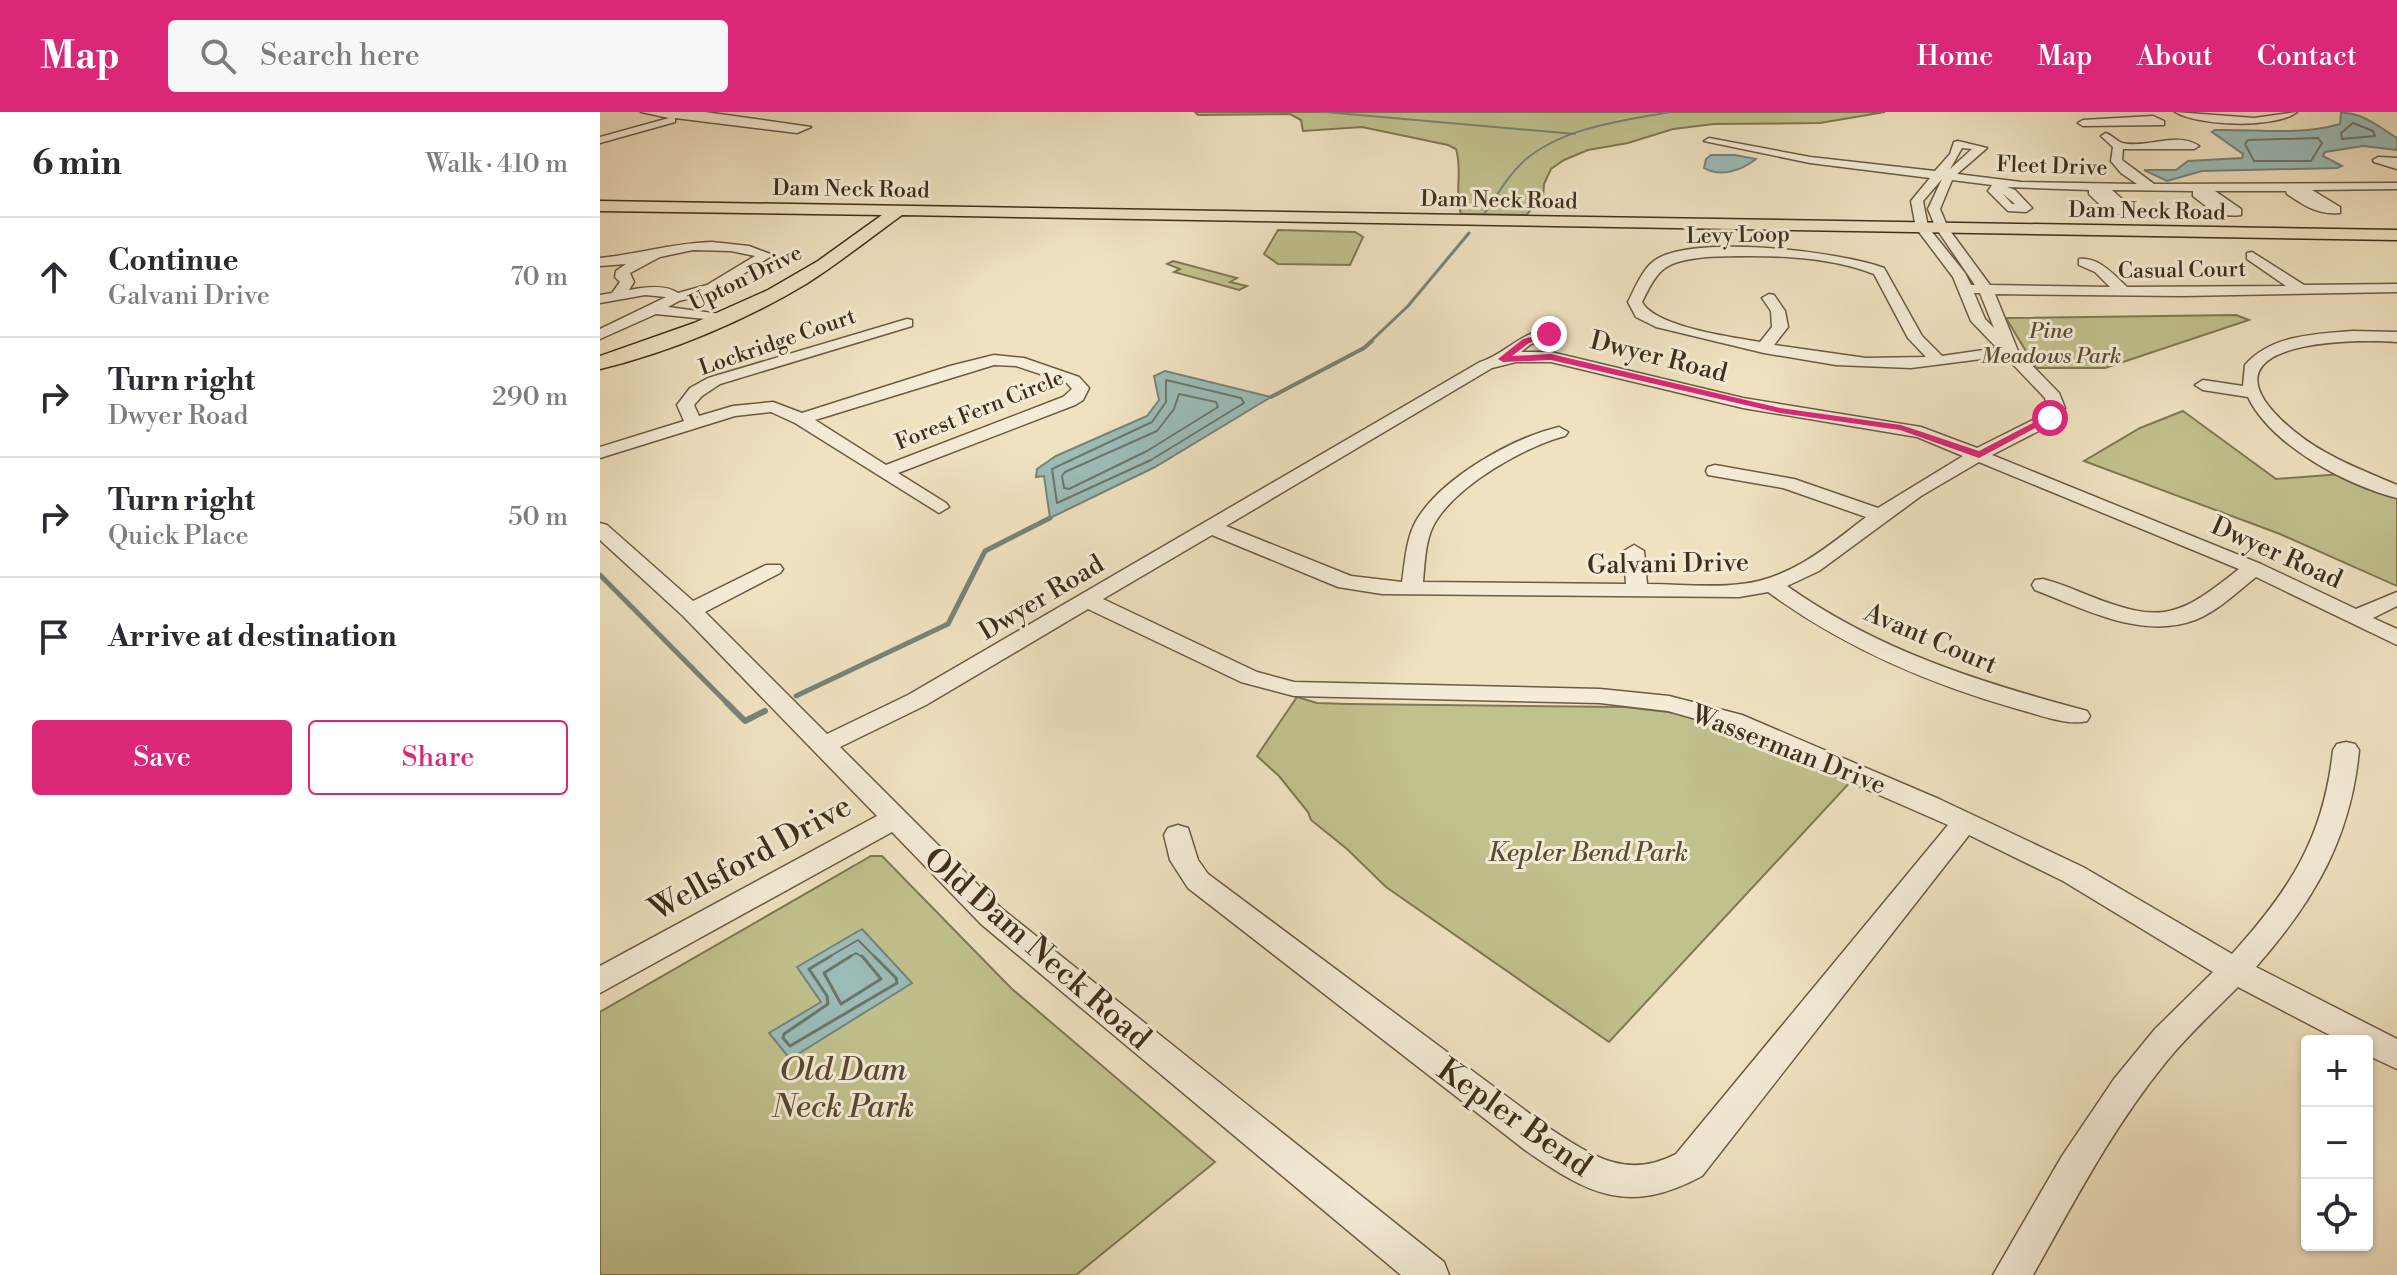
<!DOCTYPE html>
<meta charset="utf-8">
<style>
:root{--surface:#fff;--page:#f7f7f7;--text:#2b2b33;--muted:#7c7c81;--line:#e1e1e2;--accent:#db2777}
body{margin:0;font-family:"Libre Bodoni",serif;background:var(--page);color:var(--text)}
.controls{position:absolute;right:24px;bottom:24px;display:grid;overflow:hidden;border-radius:8px;box-shadow:0 2px 6px #0004}
.controls button{width:72px;height:72px;display:grid;place-items:center;padding:0;border:0;border-bottom:2px solid var(--line);background:var(--surface);color:var(--text);font:40px sans-serif}
.stop{position:absolute;width:24px;height:24px;margin:-18px;border:6px solid #db2777;border-radius:50%;background:#fff}
.stop.end{background:#db2777;border-color:#fff;box-shadow:0 2px 8px #0008}
.list{margin:0;padding:0;list-style:none}
h2{display:flex;justify-content:space-between;align-items:center;height:104px;margin:0;padding:0 32px;font-size:34px}
h2 small{font-size:26px;font-weight:400;color:var(--muted)}
.list li{display:grid;grid-template-columns:52px 1fr auto;gap:24px;align-items:center;box-sizing:border-box;height:120px;padding:0 32px;border-top:2px solid var(--line)}
.list b{display:block;font-size:30px;white-space:nowrap}
.list p{margin:0;font-size:26px;white-space:nowrap;color:var(--muted)}
.list em{font-size:26px;font-style:normal;color:var(--muted)}
.actions{display:flex;gap:16px;padding:24px 32px}
.actions a{flex:1;padding:18px 0;border:2px solid var(--accent);border-radius:8px;text-align:center;font-size:28px;color:var(--accent)}
.actions .main{background:var(--accent);color:#fff}
.icon{flex:none;width:44px;height:44px;fill:none;stroke:currentColor;stroke-width:2;stroke-linecap:round;stroke-linejoin:round}
.map{position:relative;flex:none;width:1797px;height:1163px;overflow:hidden}
header{display:flex;align-items:center;gap:48px;box-sizing:border-box;height:112px;padding:0 40px;background:var(--accent);color:#fff}
header strong{font-size:38px}
nav{display:flex;gap:44px;margin-inline-start:auto;font-size:28px}
.search{width:560px;height:72px;background:var(--page);display:flex;align-items:center;gap:20px;box-sizing:border-box;padding:0 28px;border-radius:8px;color:var(--muted);font-size:30px}
main{display:flex}
aside{flex:1;background:var(--surface)}
.map>svg:first-child{display:block}
.green{fill:#c1c18e;stroke:#807854;stroke-width:2}
.water{fill:#9bbdb9;stroke:#77847a;stroke-width:2}
.lines{fill:none;stroke-linecap:round;stroke-linejoin:round}
.shore-far1{stroke:#6e766a;stroke-width:2}
.shore{stroke:#6e766a;stroke-width:3}
.stream-far4{stroke:#77847a;stroke-width:2}
.stream-far3{stroke:#77847a;stroke-width:3}
.stream-far2{stroke:#77847a;stroke-width:4}
.stream-far1{stroke:#77847a;stroke-width:5}
.stream{stroke:#77847a;stroke-width:6}
.minor-casing{stroke:#6c5b44;stroke-width:3}
.major-casing{stroke:#402e1b;stroke-width:3}
.minor{fill:#f5ecd7;fill-rule:evenodd}
.major{fill:#f0e2c1;fill-rule:evenodd}
.route{fill:#db2777}
.labels{text-anchor:middle;stroke-width:6;stroke-linejoin:round;paint-order:stroke}
.far-street-label{font-size:22px;fill:#402e1b;stroke:#f5ecd7}
.far-park-label{font-size:22px;font-style:italic;fill:#5a4b32;stroke:#f5ecd7}
.street-label{font-size:26px;fill:#402e1b;stroke:#f5ecd7}
.park-label{font-size:26px;font-style:italic;fill:#5a4b32;stroke:#f5ecd7}
.near-street-label{font-size:32px;fill:#402e1b;stroke:#f5ecd7}
.near-park-label{font-size:32px;font-style:italic;fill:#5a4b32;stroke:#f5ecd7}
</style>
<header>
<strong>Map</strong>
<div class="search"><svg class="icon" aria-label="search" viewBox="0 0 24 24"><circle cx="10" cy="10" r="6"/><path d="M15 15l6 6"/></svg>Search here</div>
<nav><a>Home</a><a>Map</a><a>About</a><a>Contact</a></nav>
</header>
<main>
<aside>
<h2>6 min<small>Walk · 410 m</small></h2>
<ul class="list">
<li><svg class="icon" aria-label="ahead" viewBox="0 0 24 24"><path d="M12 20V5M6 11l6-6 6 6"/></svg><div><b>Continue</b><p>Galvani Drive</p></div><em>70 m</em></li>
<li><svg class="icon" aria-label="right" viewBox="0 0 24 24"><path d="M7 20v-9h11M14 6l5 5-5 5"/></svg><div><b>Turn right</b><p>Dwyer Road</p></div><em>290 m</em></li>
<li><svg class="icon" aria-label="right" viewBox="0 0 24 24"><path d="M7 20v-9h11M14 6l5 5-5 5"/></svg><div><b>Turn right</b><p>Quick Place</p></div><em>50 m</em></li>
<li><svg class="icon" aria-label="arrive" viewBox="0 0 24 24"><path d="M6 21V4h12l-3 4 3 4H6"/></svg><div><b>Arrive at destination</b></div></li>
</ul>
<div class="actions"><a class="main">Save</a><a>Share</a></div>
</aside>
<div class="map">
<svg width="1797" height="1163" viewBox="0 0 1797 1163">
<rect width="100%" height="100%" fill="#f0e2c1"/>
<filter id="stains"><feTurbulence type="fractalNoise" baseFrequency=".0025" numOctaves="4"/><feColorMatrix values="0 0 0 0 .2 0 0 0 0 .09 0 0 0 0 .02 0 0 0 .5 -.17"/></filter>
<radialGradient id="worn" r=".72"><stop offset=".6" stop-color="#630" stop-opacity="0"/><stop offset="1" stop-color="#630" stop-opacity=".3"/></radialGradient>
<path class="green" d="M595,0H1285L1220,11L1114,12L1073,17L1028,31L988,38L964,48L951,57L944,72L943,86L926,103L861,102C854,80 863,59 856,37L848,33L762,15L703,19L701,8L690,2L598,3Z
M678,118L755,120L763,125L750,153L678,152L664,142Z
M573,149L637,166L630,170L647,174L639,178L574,160L580,157L567,152Z
M1636,203L1649,208L1505,256H1436L1406,206Z
M1583,299L1676,367L1742,362L1797,385V474L1680,422L1484,349L1540,316Z
M697,585L717,591L748,592L1025,595L1085,602L1133,616L1255,665L1009,930L786,775L747,737L711,708L708,700L679,664L657,644Z
M271,744H282L412,877L615,1050L476,1163H0V900Z"/>
<path class="water" d="M1741,1C1763,0 1780,16 1797,26V38L1763,34L1725,40L1723,44L1742,54L1737,56L1602,59L1567,69L1544,58H1576L1588,49L1642,46L1643,42L1612,20L1615,18C1658,17 1698,24 1740,12Z
M1111,43H1135L1156,47C1142,58 1121,66 1104,56L1106,47Z
M565,259L671,285L555,355L450,406L444,364L436,365L437,357L456,344L547,304L559,288L554,264Z
M262,817L312,871L190,947L169,921L221,890L197,855Z"/>
<g class="lines">
<path class="shore-far1" d="M1753,11L1773,19L1775,24L1742,27L1741,21Z
M1718,26L1722,31L1711,49H1654L1645,32L1648,28Z
M566,268L641,286L644,291L551,348L457,391L452,357L552,310L566,290Z
M579,282L616,290L618,295L547,339L469,377L464,376L462,364L465,360L557,319L574,297Z
M227,846L258,828L276,846
M248,846L256,841L264,846"/>
<path class="shore" d="M231,844L209,857L227,884L228,892L184,922L183,926L190,934L297,871L296,866L274,844
M251,844L224,861L241,892L281,867L262,844"/>
<path class="stream-far4" d="M725,0L975,22
M884,102C897,84 908,63 925,48C964,15 1022,9 1070,0"/>
<path class="stream-far3" d="M769,231L808,194L869,121"/>
<path class="stream-far2" d="M671,285L764,236L772,229"/>
<path class="stream-far1" d="M0,463L129,593
M196,584L348,512L385,439L450,406"/>
<path class="stream" d="M127,591L145,609L165,599"/>
<g class="minor-casing">
<path id="minor" d="M41,0H105L211,15L197,21L75,6V10L0,31V25L69,6Z
M1575,0L1654,6L1697,0C1675,17 1599,14 1575,0Z
M1553,4L1564,9V13L1483,14L1478,11L1483,8Z
M1506,21C1511,23 1517,29 1522,31C1547,37 1577,19 1599,34L1594,37H1523L1522,48L1554,72L1797,71V77L1712,78L1740,95V101C1718,103 1705,94 1687,82L1686,79H1615L1641,97V103C1620,106 1609,97 1593,84V79L1512,78L1534,98C1516,110 1502,95 1489,82V78L1407,75L1415,78L1432,96L1426,100L1408,99L1388,79L1392,73L1352,68L1340,97L1348,116L1390,173L1510,175L1495,160L1479,153V147C1499,145 1513,162 1527,175L1686,174L1647,147V141L1652,140L1704,173L1797,172V180L1582,184L1395,182L1418,239L1459,281L1465,296L1456,310L1392,343L1661,452L1756,497L1797,480V494L1773,506L1797,517V533L1656,465C1637,480 1618,499 1595,508C1541,528 1485,497 1435,478L1432,473L1435,468L1443,467C1459,471 1475,478 1490,484C1563,513 1580,504 1639,457L1379,350L1321,384L1219,459L1187,474C1279,539 1379,570 1487,599L1490,604L1487,609C1468,614 1440,603 1421,598C1329,572 1245,536 1168,480L1139,485L782,482L738,475L612,423L503,487L657,560L694,570L1000,577L1069,584L1142,603L1339,687L1483,755L1632,842C1690,778 1724,725 1733,638L1737,632L1746,630L1755,632L1759,638C1751,726 1714,789 1656,855L1797,927V957L1767,943V929H1741L1638,875C1614,899 1588,923 1566,950C1513,1015 1474,1090 1433,1163H1393L1462,1044L1514,967L1555,917L1613,860L1463,769L1369,723L1102,1064C1028,1104 988,1082 925,1038L588,776L570,748L564,723L568,716L578,713L588,716L598,748L608,762L949,1016C992,1044 1026,1068 1076,1042L1348,713L1124,615L1068,599L1000,591L694,584L641,570L488,497L326,593L240,635L401,796L844,1150L849,1163H801L381,812L292,720L0,881V854L277,704L83,504L0,428V411L7,413L93,489L166,453H180L183,457L180,461L105,500L227,622L308,583L880,250C906,243 925,214 954,219V225L931,232L921,240H951L1143,286L1321,315L1377,336L1443,303L1447,296L1445,286L1405,244L1311,256L1236,253L1164,241L1056,215L1036,205L1028,190C1035,176 1042,158 1054,149C1090,121 1242,140 1284,156L1322,224L1342,244L1397,236L1371,209L1353,165L1316,116L1311,89L1330,66L1210,51L1104,29L1109,26L1210,45L1335,59L1350,42L1354,30L1358,29L1387,36L1357,62L1421,70L1537,72L1521,61L1511,49L1513,35L1501,24ZM1362,36L1372,37L1350,57ZM1342,67L1328,97L1336,116L1375,173H1371L1365,161L1328,115L1323,89ZM1402,81L1415,92H1412ZM1106,145C1161,143 1222,142 1274,162L1308,226L1326,245L1266,246L1174,233L1188,215L1185,199L1174,183L1169,182L1162,186L1171,199L1172,215L1160,230C1132,225 1055,215 1042,190C1060,153 1066,150 1106,145ZM1374,181H1380L1394,216L1385,207ZM916,250H951L1143,296L1317,325L1363,344L1278,396L1194,367L1115,353L1108,355L1106,359L1108,363L1183,376L1266,405C1229,434 1190,467 1141,472C1111,476 1078,472 1047,472L1044,439L1034,433L1024,439L1026,472L823,470C825,450 825,426 836,409C859,372 924,335 965,324L968,320L959,315C912,326 841,366 816,409C806,427 805,450 802,470L751,464L626,414L892,256Z
M1778,45L1797,46V57L1774,50L1773,48Z
M112,130L149,134L173,143L117,179L79,189L68,195L120,202L127,206L125,209L56,202L0,227V217L66,185L45,183L0,191V183L12,181L20,170L15,165L16,159L26,152L0,154V146C38,142 74,131 112,130ZM93,138L131,139L155,144L107,173L78,181C65,172 44,175 29,178L34,170L30,161L60,145Z
M307,207L312,208V214L120,272L102,284L94,293L99,304L133,294L173,290L202,301L350,254L394,243L424,246L479,265L489,276L483,288L475,293L298,361L346,391L349,395L339,401L195,311L171,300L135,304L0,346V335L84,309L77,293L90,276L108,266ZM394,253L416,254L467,271L472,277L463,285L286,353L215,308Z
M1752,219L1797,220V230C1737,226 1589,232 1694,319C1724,344 1762,358 1797,373V386C1746,373 1671,333 1648,285L1603,278L1595,273L1603,268L1643,274L1645,253C1671,223 1715,222 1752,219Z"/>
</g>
<g class="major-casing">
<path id="major" d="M0,89L1797,118V128L302,103C270,126 239,151 206,172C144,209 70,240 0,257V244L94,211L168,178L218,149L282,103L0,99Z"/>
</g>
<use href="#minor" class="minor"/>
<use href="#major" class="major"/>
</g>
<path class="route" d="M949,220L952,224L929,231L912,244L951,242L1180,296L1301,313L1379,339L1446,304L1454,306L1379,346L1300,318L1180,301L951,248L903,250L898,247L923,227Z"/>
<g class="labels">
<g class="far-street-label">
<text transform="translate(1452 53) rotate(2)" y="8">Fleet Drive</text>
<text transform="translate(251 76) rotate(1)" y="8">Dam Neck Road</text>
<text transform="translate(899 87) rotate(1)" y="8">Dam Neck Road</text>
<text transform="translate(1547 98) rotate(1)" y="8">Dam Neck Road</text>
<text transform="translate(1138 122) rotate(-1)" y="8">Levy Loop</text>
<text transform="translate(1582 157) rotate(-1)" y="8">Casual Court</text>
<text transform="translate(145 165) rotate(-26)" y="8">Upton Drive</text>
<text transform="translate(177 229) rotate(-19)" y="8">Lockridge Court</text>
<text transform="translate(379 297) rotate(-22)" y="8">Forest Fern Circle</text>
</g>
<g class="far-park-label">
<text x="1451" y="226">Pine<tspan x="1451" dy="25">Meadows Park</tspan></text>
</g>
<g class="street-label">
<text transform="translate(1059 244) rotate(14)" y="9">Dwyer Road</text>
<text transform="translate(1677 440) rotate(24)" y="9">Dwyer Road</text>
<text transform="translate(1068 451) rotate(-1)" y="9">Galvani Drive</text>
<text transform="translate(441 485) rotate(-31)" y="9">Dwyer Road</text>
<text transform="translate(1331 526) rotate(23)" y="9">Avant Court</text>
<text transform="translate(1189 637) rotate(21)" y="9">Wasserman Drive</text>
</g>
<g class="park-label">
<text x="988" y="749">Kepler Bend Park</text>
</g>
<g class="near-street-label">
<text transform="translate(150 745) rotate(-29)" y="11">Wellsford Drive</text>
<text transform="translate(438 836) rotate(41)" y="11">Old Dam Neck Road</text>
<text transform="translate(915 1005) rotate(35)" y="11">Kepler Bend</text>
</g>
<g class="near-park-label">
<text x="243" y="968">Old Dam<tspan x="243" dy="37">Neck Park</tspan></text>
</g>
</g>
<rect width="100%" height="100%" filter="url(#stains)"/>
<rect width="100%" height="100%" fill="url(#worn)"/>
</svg>
<div class="controls">
<button>+</button>
<button>−</button>
<button><svg class="icon" aria-label="locate" viewBox="0 0 24 24"><circle cx="12" cy="12" r="6"/><path d="M12 2v4M12 18v4M2 12h4M18 12h4"/></svg></button>
</div>
<div class="stop" style="left:1450px;top:306px"></div>
<div class="stop end" style="left:949px;top:222px"></div>
</div>
</main>
